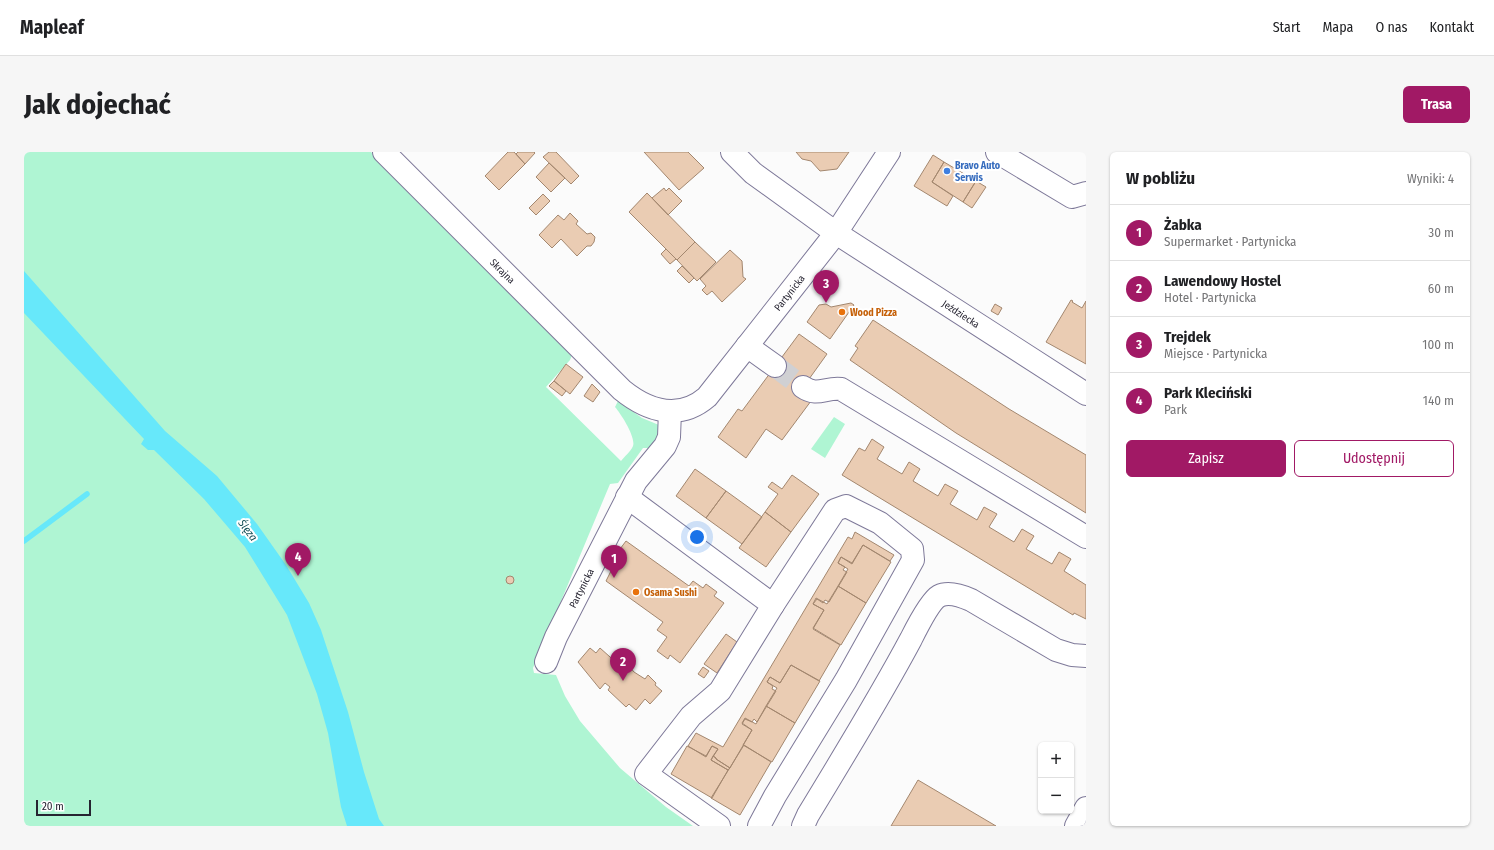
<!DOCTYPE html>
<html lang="pl">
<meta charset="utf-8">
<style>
:root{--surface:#fff;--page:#f6f6f6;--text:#202124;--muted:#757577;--line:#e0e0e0;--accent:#a11965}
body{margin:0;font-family:"Fira Sans Condensed",sans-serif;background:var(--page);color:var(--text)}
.controls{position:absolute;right:12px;bottom:12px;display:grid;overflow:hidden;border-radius:6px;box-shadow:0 1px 3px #0004}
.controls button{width:36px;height:36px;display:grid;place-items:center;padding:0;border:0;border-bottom:1px solid var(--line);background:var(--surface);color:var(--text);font:20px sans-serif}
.scale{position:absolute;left:12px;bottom:10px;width:55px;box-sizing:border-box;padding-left:4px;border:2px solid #262431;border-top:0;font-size:11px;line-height:14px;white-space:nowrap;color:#262431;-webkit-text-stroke:3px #fff;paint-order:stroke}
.you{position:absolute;left:673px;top:385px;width:14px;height:14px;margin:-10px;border:3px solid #fff;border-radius:50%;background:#1a73e8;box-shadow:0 0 0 6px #1a73e833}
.badge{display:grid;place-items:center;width:26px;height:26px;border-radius:50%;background:var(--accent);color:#fff;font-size:13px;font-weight:700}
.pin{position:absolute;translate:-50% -33px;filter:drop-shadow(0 1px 2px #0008)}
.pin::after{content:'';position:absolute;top:21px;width:14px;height:12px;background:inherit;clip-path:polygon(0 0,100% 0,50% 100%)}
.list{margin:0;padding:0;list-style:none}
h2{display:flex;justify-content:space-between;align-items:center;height:52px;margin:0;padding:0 16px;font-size:17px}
h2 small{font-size:13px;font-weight:400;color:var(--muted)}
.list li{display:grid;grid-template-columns:26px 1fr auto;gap:12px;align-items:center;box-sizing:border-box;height:56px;padding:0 16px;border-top:1px solid var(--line)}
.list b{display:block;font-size:15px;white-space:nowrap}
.list p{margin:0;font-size:13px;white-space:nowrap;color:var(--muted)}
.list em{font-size:13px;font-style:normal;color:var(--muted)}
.actions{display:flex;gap:8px;padding:12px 16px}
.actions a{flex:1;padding:9px 0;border:1px solid var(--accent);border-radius:6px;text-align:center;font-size:14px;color:var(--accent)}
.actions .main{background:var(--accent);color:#fff}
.map{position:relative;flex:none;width:1062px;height:674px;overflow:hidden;border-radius:6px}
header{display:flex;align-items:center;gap:24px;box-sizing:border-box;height:56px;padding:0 20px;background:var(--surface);border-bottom:1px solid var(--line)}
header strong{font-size:19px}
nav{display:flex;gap:22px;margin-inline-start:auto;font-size:14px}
.intro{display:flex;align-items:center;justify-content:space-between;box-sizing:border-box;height:96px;padding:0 24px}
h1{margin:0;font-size:28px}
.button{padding:10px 18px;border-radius:6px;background:var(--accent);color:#fff;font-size:14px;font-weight:700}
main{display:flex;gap:24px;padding:0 24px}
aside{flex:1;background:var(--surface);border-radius:6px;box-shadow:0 1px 3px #0004}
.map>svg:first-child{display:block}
.green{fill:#aff5d3}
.water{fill:#67e8fa}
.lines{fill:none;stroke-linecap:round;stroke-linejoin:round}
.stream{stroke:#67e8fa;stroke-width:5.5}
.building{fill:#eaccb3;stroke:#a3876f}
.minor-tunnel{stroke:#d0d0d3;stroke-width:22;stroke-dasharray:22 11;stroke-linecap:butt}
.minor-casing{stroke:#7e7999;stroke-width:24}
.minor{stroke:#fff;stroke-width:22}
.shop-dot{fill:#3f7fe0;stroke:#fff;stroke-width:1.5}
.food-dot{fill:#e8710a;stroke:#fff;stroke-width:1.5}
.labels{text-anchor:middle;stroke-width:4;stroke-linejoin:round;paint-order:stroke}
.shop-label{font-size:10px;font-weight:bold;fill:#366cbe;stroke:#fff;text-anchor:start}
.street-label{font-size:10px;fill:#262431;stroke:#fff}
.food-label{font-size:10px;font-weight:bold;fill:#c56008;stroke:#fff;text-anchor:start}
.water-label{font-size:11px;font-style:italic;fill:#144d55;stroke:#fff}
</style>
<header>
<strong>Mapleaf</strong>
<nav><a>Start</a><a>Mapa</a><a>O nas</a><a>Kontakt</a></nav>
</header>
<div class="intro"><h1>Jak dojechać</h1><a class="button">Trasa</a></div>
<main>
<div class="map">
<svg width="1062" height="674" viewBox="0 0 1062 674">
<rect width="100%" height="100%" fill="#fbfbfb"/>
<path class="green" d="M0,0H347L548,203L546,208L522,235L597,309C600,305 607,299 609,294C612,285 597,262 591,255L594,249L618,266L635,273L637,276L628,296H619L594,331L586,332L509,516L510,521L532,523L541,544L556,569L596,616L642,655L669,674H0Z
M810,265L821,272L801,306L787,297Z"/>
<path class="water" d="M0,119L141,279L193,324L233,372L262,413L285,451L297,478L324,560L340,620L355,667L360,674H323L317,655L304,581L293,542L263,463L221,395L180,347L130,298H124L117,292L120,287L0,161Z"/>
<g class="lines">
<path class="stream" d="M0,389L63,342"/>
</g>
<path class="building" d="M484,0H490L501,12L475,38L461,24Z
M494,0H510L511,1L501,12L492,2Z
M525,0H532L555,24L547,32L519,5Z
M620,0H664L680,16L655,38Z
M772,0H825L813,17L796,19L787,9L778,7Z
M909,3L920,10L908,30L929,44L923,54L890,34Z
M920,10L952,29L939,50L908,30Z
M525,11L541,26L527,40L512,25Z
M952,29L962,35L948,56L939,50Z
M640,36L642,39L645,36L658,49L644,63L628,46Z
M623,41L671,90L653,108L605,60Z
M519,42L526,49L512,63L505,56Z
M546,61L554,69L552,72L563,82L567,81L571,85L570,90L567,94H563L553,104L537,87L528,96L515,83L534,63L540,68Z
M671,90L692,110L673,129L653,108Z
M642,97L652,107L646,112L637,102Z
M706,98L718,109L719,125L722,127L698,150L688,139L683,143L678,138L682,134L676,127Z
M658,114L670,126L665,131L653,119Z
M1047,148L1049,149L1048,150L1058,156L1062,149V212L1022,190Z
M827,151L830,153L806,187L783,170L795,153L802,152L807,155Z
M971,152L978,156L974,163L967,159Z
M849,168L985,257L1062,303V361L932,281L826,208L834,196L831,194Z
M775,182L803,202L775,241L787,249L758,288L742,277L722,306L694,285L714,257L718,259Z
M542,212L559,225L546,242L530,229Z
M530,229L542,239L538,244L525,234Z
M568,232L576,240L569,250L560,244Z
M848,287L860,295L853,307L878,322L885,310L896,317L889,329L914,344L921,332L934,339L926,352L953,368L960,355L973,362L965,375L990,390L998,377L1010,384L1002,397L1028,412L1035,400L1047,407L1040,419L1062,433V467L1050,461L1049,463L818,323L835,296L841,299Z
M671,317L702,339L682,366L652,344Z
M768,323L795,342L767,380L741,360L754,342L744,335L748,330L758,337Z
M702,339L738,365L718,392L682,366Z
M741,360L767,380L742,415L715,396Z
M831,380L870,403L866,409L839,393L828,412L817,405L814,411L821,415L819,418L823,420L805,450L801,448L799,451L793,447L789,452L800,458L789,477L816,493L795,529L767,513L756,531L746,525L743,530L749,534L748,537L752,539L733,570L730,567L728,570L721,567L718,572L728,578L706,616L692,607V606L689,604L694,597L688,594L682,605L664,594L672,581L699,595L824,385L828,387Z
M602,389L665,434L669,429L679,436L682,432L693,440L690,444L700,451L656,511L646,503L644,507L633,499L643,485L633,478L639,470L582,429L593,407L590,405Z
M839,393L867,410L842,451L814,434L824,417L814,411L817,405L828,411Z
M482 428a4 4 0 1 1 8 0a4 4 0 1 1-8 0Z
M814,434L842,451L817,493L789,476L800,458L789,452L792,446L803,452Z
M702,482L713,490L693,521L680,512Z
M566,496L572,501L576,496L595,513L600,508L610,520L621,527L624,523L632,531L631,533L638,539L626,552L621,547L612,558L605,552L602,555L584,538L586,535L581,531L576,537L554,510Z
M767,513L796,529L771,571L742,554L753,536L743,530L746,525L756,531Z
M679,515L685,519L680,526L674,522Z
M742,554L771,571L748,610L719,593L728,578L718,571L721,566L732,572Z
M720,593L747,610L716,663L687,646Z
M663,594L682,604L688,594L694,597L687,608L704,618L688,646L647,622Z
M689,604L692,606V607L706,616L704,618L687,608Z
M894,628L972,674H867Z"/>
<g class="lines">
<path class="minor-tunnel" d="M751,214L779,235"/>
<g class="minor-casing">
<g id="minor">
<path id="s1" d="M360,0L598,238C624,259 655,269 683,245L812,81L865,0"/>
<path id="s2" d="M708,0L729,21L812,81L1062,242"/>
<path d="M973,0L1048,45L1062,41"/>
<path d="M723,194L751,214"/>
<path d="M779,235C793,245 802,235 817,237L1062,385"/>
<path d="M603,345L749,453L696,539L667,564L622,622L695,674"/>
<path id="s3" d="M522,510L532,485L612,329L641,294L645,285L646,259"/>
<path d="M735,674L751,644L822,528L889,408L888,397L856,371L822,354L811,358L749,453"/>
<path d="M779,674L784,663C819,605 855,547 887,487C892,477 906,449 915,444C925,439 938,444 947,448L1032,498L1048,503L1062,504"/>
<path d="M1052,674L1062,656"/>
</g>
</g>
<use href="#minor" class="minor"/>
</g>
<circle class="shop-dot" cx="923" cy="19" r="4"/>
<g class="food-dot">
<circle cx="818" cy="160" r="4"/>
<circle cx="612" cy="440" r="4"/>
</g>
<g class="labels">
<g class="shop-label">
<text x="931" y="17">Bravo Auto<tspan x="931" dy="12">Serwis</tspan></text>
</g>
<g class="street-label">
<text dy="4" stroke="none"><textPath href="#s1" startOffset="168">Skrajna</textPath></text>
<text dy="4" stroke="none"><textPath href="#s1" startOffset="563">Partynicka</textPath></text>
<text dy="4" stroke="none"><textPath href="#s2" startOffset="281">Jeździecka</textPath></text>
<text dy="4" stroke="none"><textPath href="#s3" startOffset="82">Partynicka</textPath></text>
</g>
<g class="food-label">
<text x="826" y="164">Wood Pizza</text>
<text x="620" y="444">Osama Sushi</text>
</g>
<g class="water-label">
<text transform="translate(224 378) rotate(53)" y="4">Ślęza</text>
</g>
</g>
</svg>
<div class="controls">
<button>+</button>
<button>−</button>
</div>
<div class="scale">20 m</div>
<div class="you"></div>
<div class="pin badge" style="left:590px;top:426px">1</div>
<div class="pin badge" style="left:599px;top:529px">2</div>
<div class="pin badge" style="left:802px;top:151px">3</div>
<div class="pin badge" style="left:274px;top:424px">4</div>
</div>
<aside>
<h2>W pobliżu<small>Wyniki: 4</small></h2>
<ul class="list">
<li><span class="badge">1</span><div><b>Żabka</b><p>Supermarket · Partynicka</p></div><em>30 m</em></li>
<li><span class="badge">2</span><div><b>Lawendowy Hostel</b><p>Hotel · Partynicka</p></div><em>60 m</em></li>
<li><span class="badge">3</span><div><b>Trejdek</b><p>Miejsce · Partynicka</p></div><em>100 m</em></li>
<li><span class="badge">4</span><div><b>Park Kleciński</b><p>Park</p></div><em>140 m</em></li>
</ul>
<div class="actions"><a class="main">Zapisz</a><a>Udostępnij</a></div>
</aside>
</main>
